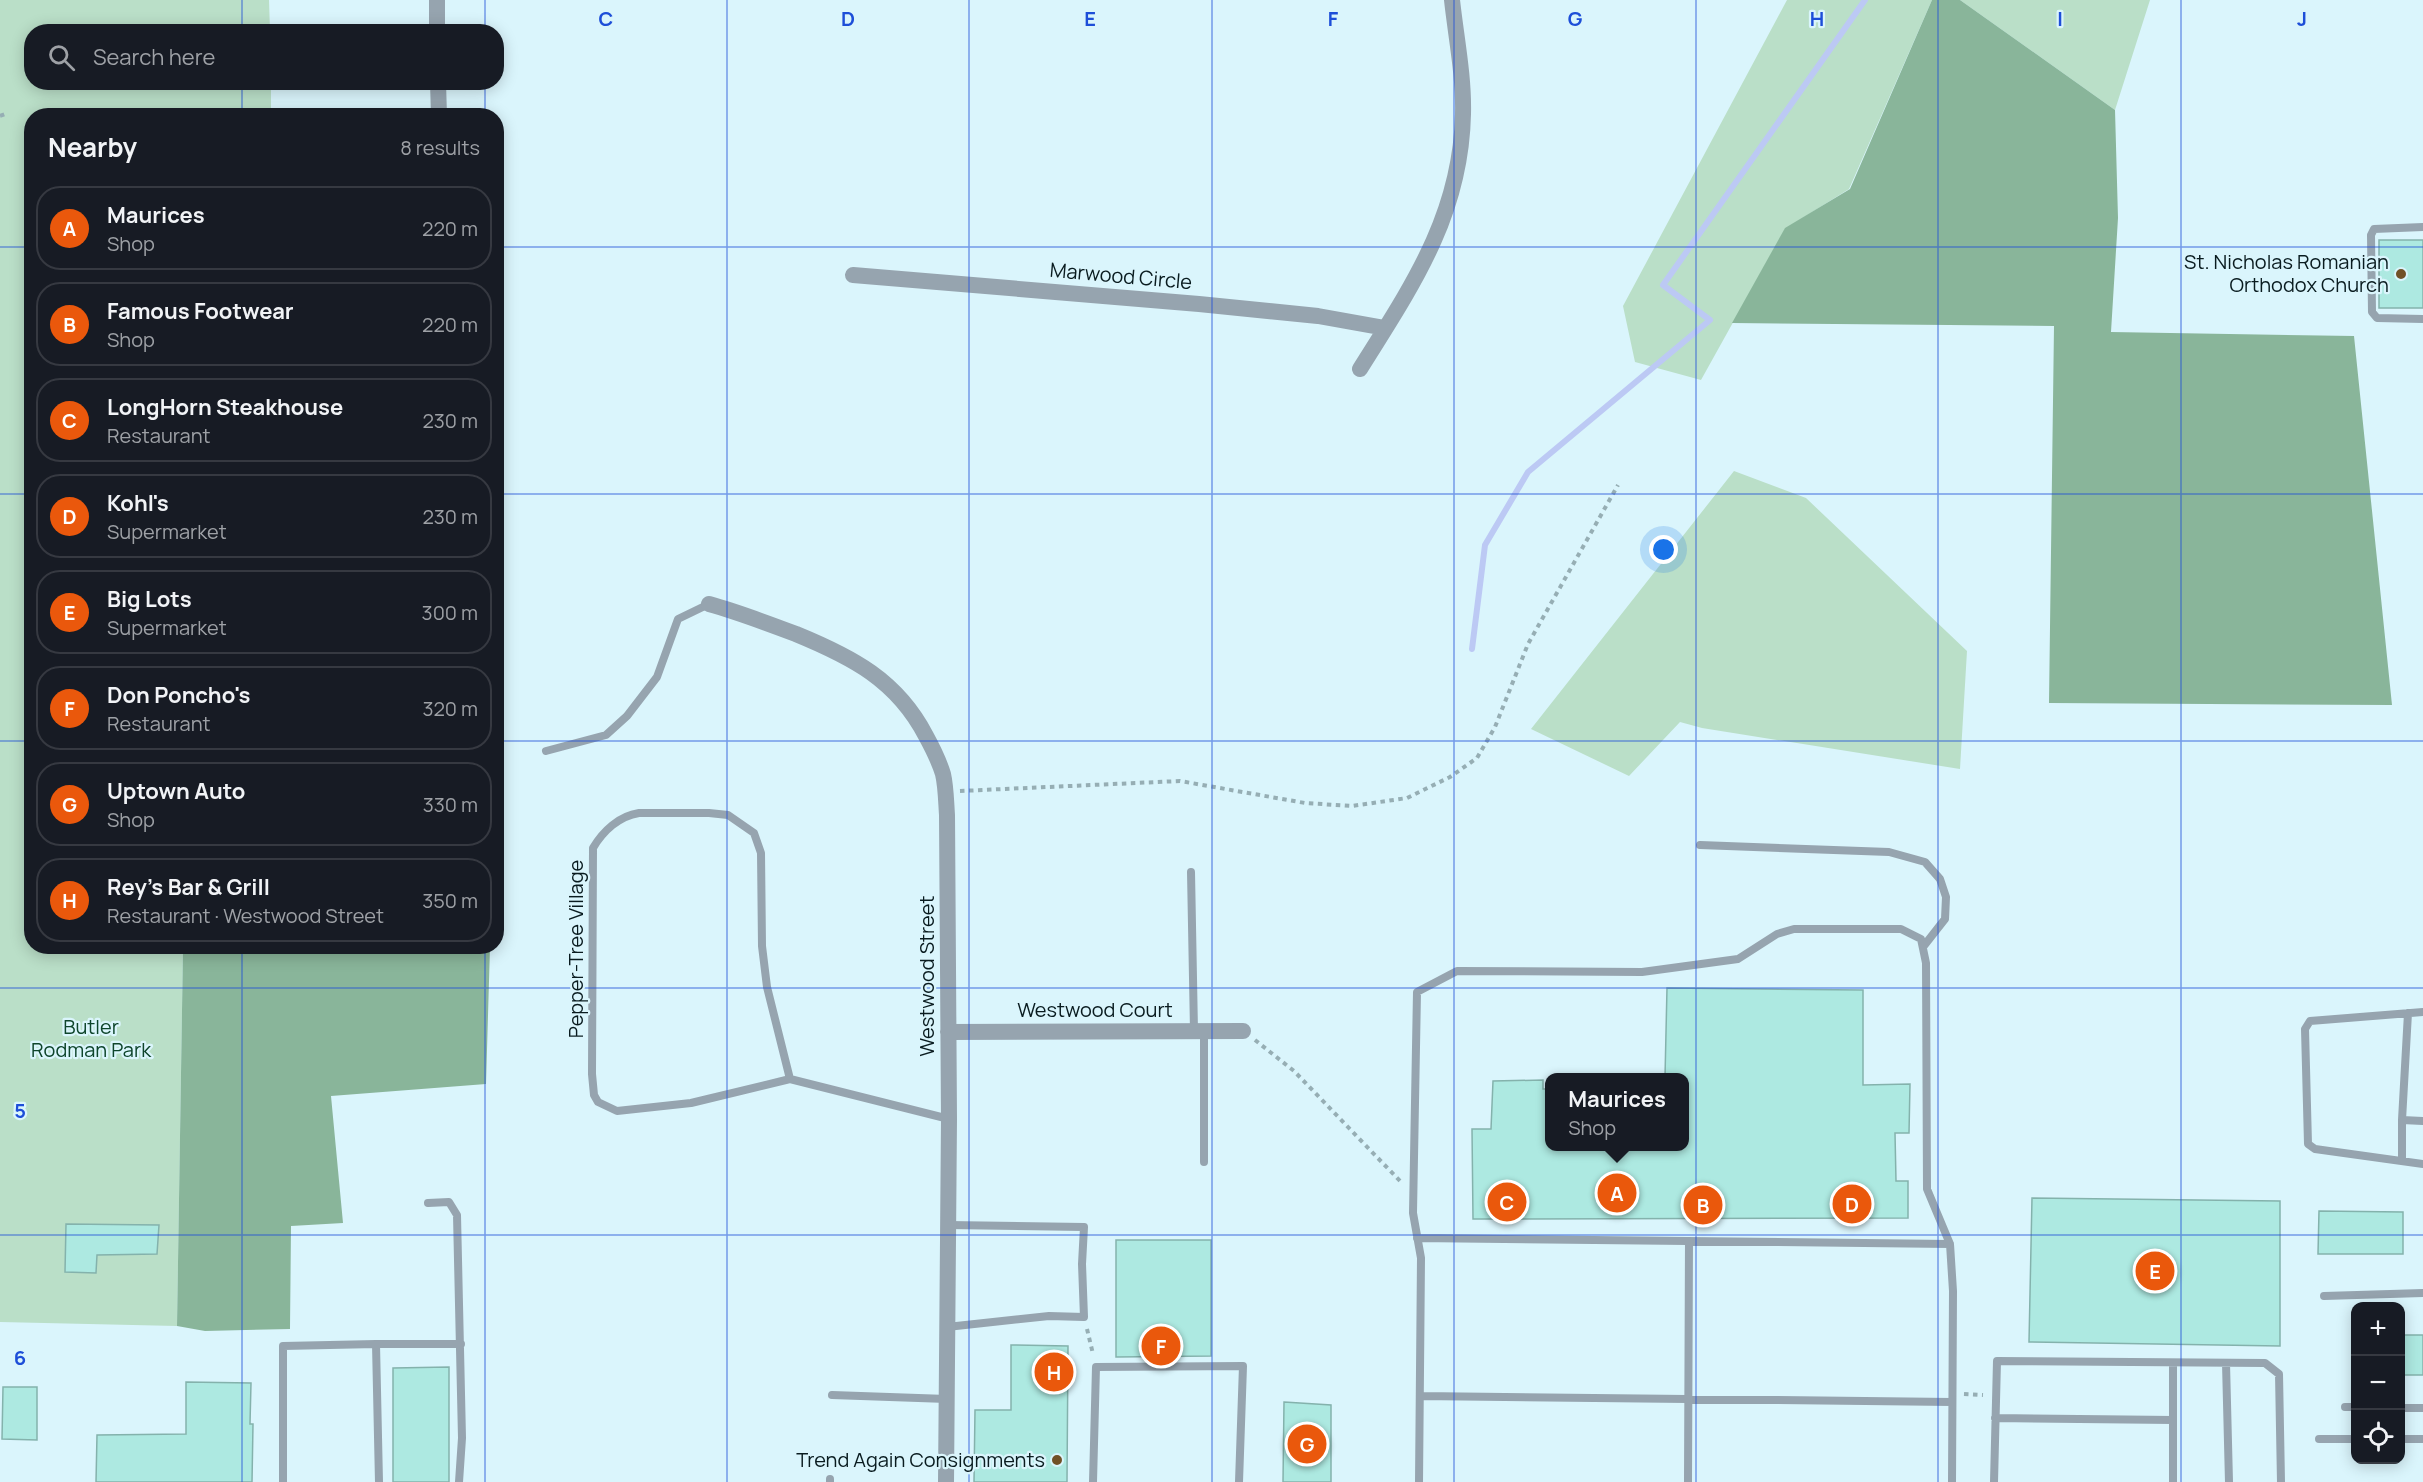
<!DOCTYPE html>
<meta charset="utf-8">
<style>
:root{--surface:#171b24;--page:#20242c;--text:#f1f3f6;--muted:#9ea1a6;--line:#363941;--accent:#ea580c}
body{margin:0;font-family:Manrope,sans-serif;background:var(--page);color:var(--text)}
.controls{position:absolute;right:18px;bottom:18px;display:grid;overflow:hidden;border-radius:12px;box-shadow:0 3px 15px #0003}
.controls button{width:54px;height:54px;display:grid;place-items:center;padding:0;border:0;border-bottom:2px solid var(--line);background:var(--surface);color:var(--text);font:30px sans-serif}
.you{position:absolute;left:1664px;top:550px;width:21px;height:21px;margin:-15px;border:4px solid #fff;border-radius:50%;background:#1a73e8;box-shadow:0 0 0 9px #1a73e833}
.badge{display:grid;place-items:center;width:39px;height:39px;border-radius:50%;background:var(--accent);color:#fff;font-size:20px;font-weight:700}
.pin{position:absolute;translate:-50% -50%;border:3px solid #fff;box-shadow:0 2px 6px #0006}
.popup{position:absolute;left:1545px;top:1073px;width:144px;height:78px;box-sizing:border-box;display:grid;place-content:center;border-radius:12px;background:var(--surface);filter:drop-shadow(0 2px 4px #0005);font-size:20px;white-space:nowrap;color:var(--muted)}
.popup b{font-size:22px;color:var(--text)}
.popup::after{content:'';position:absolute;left:50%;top:100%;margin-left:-12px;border:12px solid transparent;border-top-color:var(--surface)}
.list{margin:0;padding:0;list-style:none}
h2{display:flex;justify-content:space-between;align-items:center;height:78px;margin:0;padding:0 24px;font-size:26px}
h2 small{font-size:20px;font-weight:400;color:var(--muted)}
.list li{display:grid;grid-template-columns:39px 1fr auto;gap:18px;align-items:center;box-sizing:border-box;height:84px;margin:0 12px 12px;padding:0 12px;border:2px solid var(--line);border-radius:24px}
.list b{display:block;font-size:22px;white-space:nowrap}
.list p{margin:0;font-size:20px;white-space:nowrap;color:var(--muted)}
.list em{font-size:20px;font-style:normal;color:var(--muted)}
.icon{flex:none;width:33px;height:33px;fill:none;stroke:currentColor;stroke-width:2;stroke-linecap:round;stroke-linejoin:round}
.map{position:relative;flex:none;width:2423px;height:1482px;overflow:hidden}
.search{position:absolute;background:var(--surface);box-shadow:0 3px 15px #0003;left:24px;top:24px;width:480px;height:66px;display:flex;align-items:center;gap:15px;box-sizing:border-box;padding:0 21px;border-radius:24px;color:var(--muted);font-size:22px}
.panel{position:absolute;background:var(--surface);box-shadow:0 3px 15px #0003;left:24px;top:108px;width:480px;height:846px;border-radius:24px}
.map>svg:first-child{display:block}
.green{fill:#badfc8}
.forest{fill:#89b59a}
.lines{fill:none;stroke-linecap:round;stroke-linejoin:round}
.stream{stroke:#bcc9f4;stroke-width:6}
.building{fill:#ade9e1;stroke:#84b2ac;stroke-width:1.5}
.path{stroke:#96aeb4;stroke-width:4;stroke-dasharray:4.5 4.5;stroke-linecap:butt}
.lane{stroke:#96a4af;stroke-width:8}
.street{stroke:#96a4af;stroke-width:16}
.grid{fill:none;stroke:#1d4ed8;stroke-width:1.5;stroke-opacity:0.55}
.poi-dot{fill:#715127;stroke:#daf5fc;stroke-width:2}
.labels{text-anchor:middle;stroke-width:4.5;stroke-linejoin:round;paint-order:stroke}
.poi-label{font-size:20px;fill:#091b1f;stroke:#daf5fc;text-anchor:end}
.street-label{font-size:20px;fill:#091b1f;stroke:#daf5fc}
.park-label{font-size:20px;fill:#0e452b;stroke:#daf5fc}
.grid-label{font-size:20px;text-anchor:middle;font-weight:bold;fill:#1d4ed8;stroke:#daf5fc;stroke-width:4.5;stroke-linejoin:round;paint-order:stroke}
</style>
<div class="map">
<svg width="2423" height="1482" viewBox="0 0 2423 1482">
<rect width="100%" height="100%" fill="#daf5fc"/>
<path class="green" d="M0,0H269L270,31L32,32V82L271,83V115L32,116V946L183,947L177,1326L0,1322Z
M1787,0H1932L1849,189L1785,229L1701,380L1635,362L1623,306Z
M1960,0H2150L2115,110Z
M1734,471L1806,498L1967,651L1960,769L1702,728L1680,722L1629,776L1531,729Z"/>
<path class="forest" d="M1932,0H1960L2115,110L2118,218L2111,332L2354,336L2392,705L2049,703L2054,326L1732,323L1785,228L1850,189Z
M183,947H490L486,1084L331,1096L343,1223L291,1226L290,1329L205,1331L177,1326Z"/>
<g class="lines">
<path class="stream" d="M1472,649L1485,545L1528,472L1710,320L1663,285L1865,0"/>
</g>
<path class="building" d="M2379,240H2423V308H2379Z
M1667,988L1863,990V1085L1910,1084L1909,1133H1895L1896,1181H1908V1218L1473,1219L1472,1129H1491L1493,1081L1543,1080V1089H1550V1146H1684V1077H1665Z
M2032,1198L2280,1201V1346L2029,1342Z
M2319,1211L2403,1212V1254H2318Z
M66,1224L159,1225L157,1254L97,1255L96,1273L65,1272Z
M1116,1240H1211V1356L1116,1357Z
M2400,1335H2423V1375H2400Z
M1011,1345L1068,1346L1067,1482H974L975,1410H1011Z
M449,1367V1482H393V1368Z
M186,1382L251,1383L250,1424H253L252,1482H96L97,1435L186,1434Z
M3,1387H37V1440L2,1439Z
M1284,1402L1331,1405V1482H1283Z"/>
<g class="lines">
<path class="path" d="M0,116L8,113
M960,791L1180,781L1305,803L1352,806L1407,798L1450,777L1477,758L1495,727L1528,644L1618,485
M1255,1040L1294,1071L1400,1181
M1087,1329L1093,1354
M1964,1394L1983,1395"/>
<path class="lane" d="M2423,227L2374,229L2371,235L2372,312L2377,318L2423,319
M546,751L606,735L627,716L657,677L678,619L709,604
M639,813H709L728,815L754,833L761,853L762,946L767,987L790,1079L691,1103L617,1111L598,1102L594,1095L592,1074L593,848C603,831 619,816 639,813Z
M1700,845L1889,852L1925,862L1940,879L1946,897L1945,919L1923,947
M1191,872L1194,1031
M2423,1012L2310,1021L2305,1029L2308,1144L2315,1149L2423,1164
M790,1079L949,1119
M2402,1120L2408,1013
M2402,1161V1120L2423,1121
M1204,1162V1031
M428,1203L449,1202L457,1215L462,1438L459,1482
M1417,1238L1950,1244
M2324,1296L2423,1293
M947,1327L1049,1316L1084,1317L1082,1264L1084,1227L948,1225
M376,1344H461
M2173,1363V1482
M2226,1363L2229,1482
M832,1395L947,1399
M1420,1396L1952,1402
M2345,1407H2356
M2400,1408H2423
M1995,1418L2173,1420
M2319,1439H2356
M2400,1439H2423
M830,1479V1482
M283,1482V1346L376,1344L379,1482
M1093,1482L1096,1367L1243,1366L1239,1482
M1419,1482L1421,1258L1413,1213L1417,992L1457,971L1642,972L1738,959L1777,934L1794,929H1901L1921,939L1926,963L1927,1189L1950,1244L1953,1291L1952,1482
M1688,1482L1689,1241
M1994,1482L1997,1361L2265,1363L2279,1374L2281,1482"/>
<path class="street" d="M437,0V32
M438,82L439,116
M853,275L1199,304L1318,316L1385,328
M1360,369C1412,286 1461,215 1463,114C1464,76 1456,37 1452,0
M709,604C738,612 767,623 796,634C852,657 897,680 926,736C932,747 939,761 943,774C946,787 946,801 947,815L949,1119L946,1482
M948,1032L1243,1031"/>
</g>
<path class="grid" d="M242,0V32M485,0V32M727,0V1482M969,0V1482M1212,0V1482M1454,0V1482M1696,0V1482M1938,0V1482M2181,0V1482M242,82V116M485,82V116M0,247H32M496,247H2423M0,494H32M496,494H2423M0,741H32M496,741H2423M242,946V1482M485,946V1482M0,988H2423M0,1235H2423"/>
<g class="poi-dot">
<circle cx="2401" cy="274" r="6"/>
<circle cx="1057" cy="1460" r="6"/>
</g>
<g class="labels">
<g class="poi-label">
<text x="2389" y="269">St. Nicholas Romanian<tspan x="2389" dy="23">Orthodox Church</tspan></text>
<text x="1045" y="1467">Trend Again Consignments</text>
</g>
<g class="street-label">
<text transform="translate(1121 276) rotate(5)" y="7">Marwood Circle</text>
<text transform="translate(576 949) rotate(-90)" y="7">Pepper-Tree Village</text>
<text transform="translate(927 976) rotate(-90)" y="7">Westwood Street</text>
<text x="1095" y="1017">Westwood Court</text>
</g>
<g class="park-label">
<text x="91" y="1034">Butler<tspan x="91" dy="23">Rodman Park</tspan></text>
</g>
</g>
<g class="grid-label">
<text x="606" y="26">C</text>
<text x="848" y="26">D</text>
<text x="1090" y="26">E</text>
<text x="1333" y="26">F</text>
<text x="1575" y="26">G</text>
<text x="1817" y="26">H</text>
<text x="2060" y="26">I</text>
<text x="2302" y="26">J</text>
<text x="20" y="1118">5</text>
<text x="20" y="1365">6</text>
</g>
</svg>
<div class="controls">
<button>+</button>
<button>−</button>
<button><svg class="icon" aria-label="locate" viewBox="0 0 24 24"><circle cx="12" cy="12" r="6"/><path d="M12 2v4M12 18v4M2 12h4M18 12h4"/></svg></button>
</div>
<div class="you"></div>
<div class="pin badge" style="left:1617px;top:1193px">A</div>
<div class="popup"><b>Maurices</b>Shop</div>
<div class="pin badge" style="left:1703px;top:1205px">B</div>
<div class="pin badge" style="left:1507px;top:1202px">C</div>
<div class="pin badge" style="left:1852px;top:1204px">D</div>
<div class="pin badge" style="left:2155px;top:1271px">E</div>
<div class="pin badge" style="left:1161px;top:1346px">F</div>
<div class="pin badge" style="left:1307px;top:1444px">G</div>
<div class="pin badge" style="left:1054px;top:1372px">H</div>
<div class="search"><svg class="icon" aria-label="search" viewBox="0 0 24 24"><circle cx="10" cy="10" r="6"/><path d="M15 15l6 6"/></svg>Search here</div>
<section class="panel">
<h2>Nearby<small>8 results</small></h2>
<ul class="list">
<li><span class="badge">A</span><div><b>Maurices</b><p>Shop</p></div><em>220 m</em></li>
<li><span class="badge">B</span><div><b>Famous Footwear</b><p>Shop</p></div><em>220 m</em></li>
<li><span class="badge">C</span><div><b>LongHorn Steakhouse</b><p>Restaurant</p></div><em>230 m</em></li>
<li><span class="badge">D</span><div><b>Kohl's</b><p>Supermarket</p></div><em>230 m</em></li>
<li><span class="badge">E</span><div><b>Big Lots</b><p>Supermarket</p></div><em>300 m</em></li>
<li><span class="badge">F</span><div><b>Don Poncho's</b><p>Restaurant</p></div><em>320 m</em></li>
<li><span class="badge">G</span><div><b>Uptown Auto</b><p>Shop</p></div><em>330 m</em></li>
<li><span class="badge">H</span><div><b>Rey's Bar &amp; Grill</b><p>Restaurant · Westwood Street</p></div><em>350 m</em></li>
</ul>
</section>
</div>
